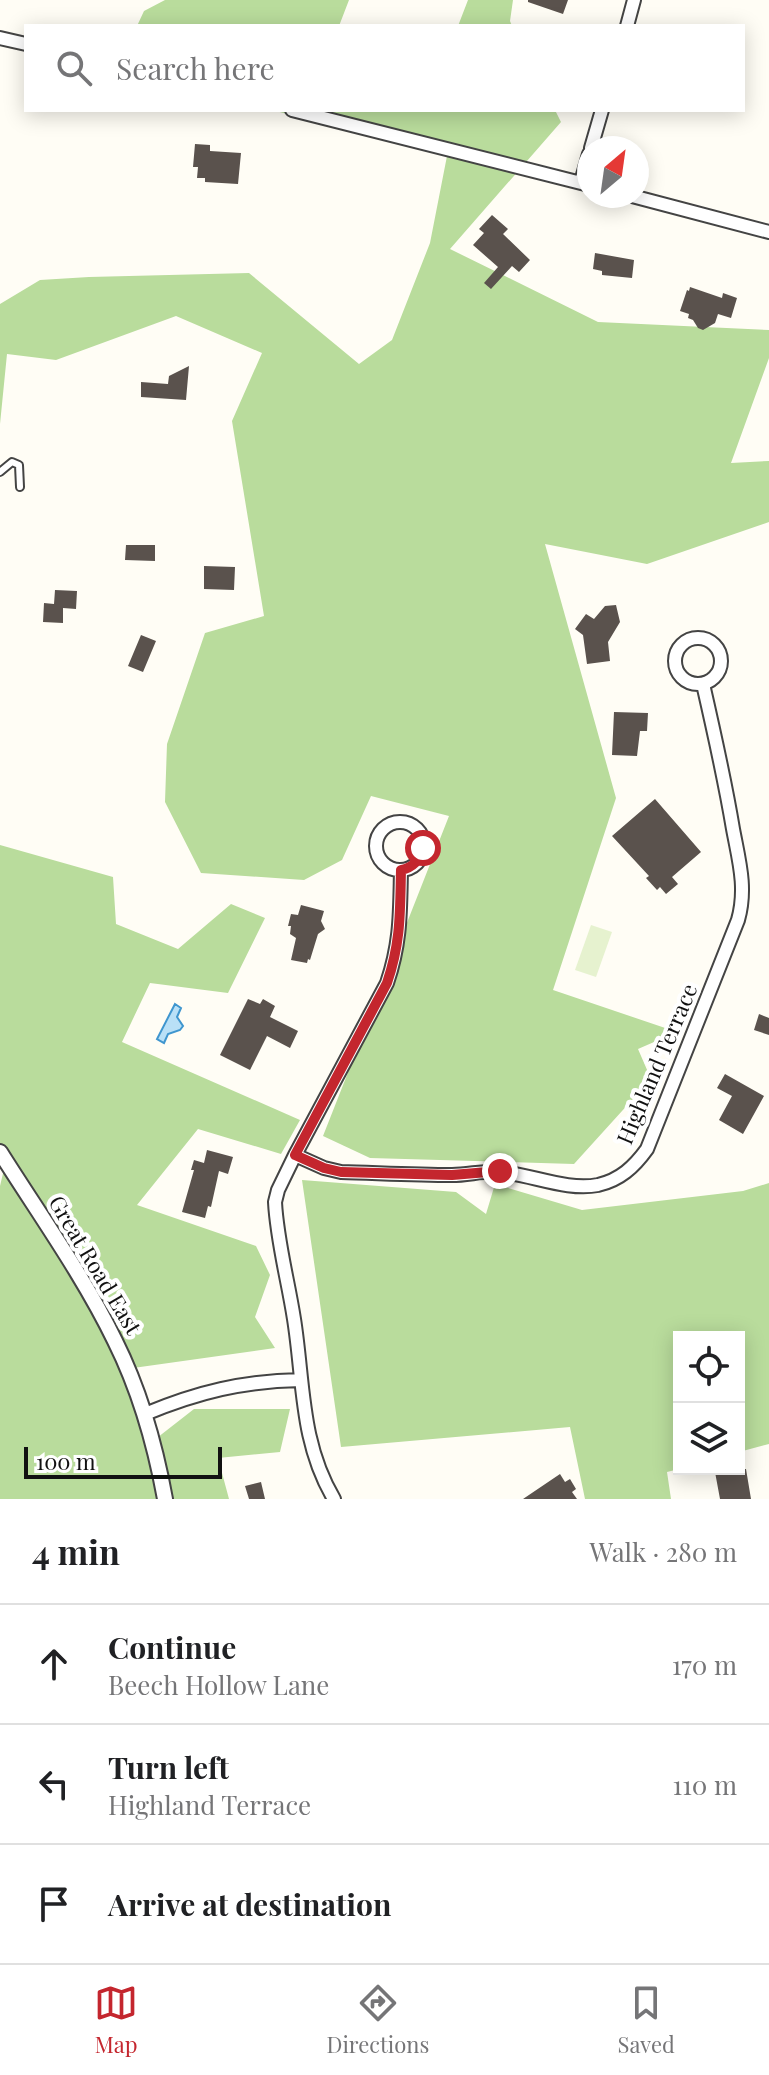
<!DOCTYPE html>
<meta charset="utf-8">
<style>
:root{--surface:#fff;--page:#f6f6f6;--text:#202124;--muted:#757577;--line:#e0e0e0;--accent:#c4262e}
body{margin:0;font-family:"Playfair Display",serif;background:var(--page);color:var(--text)}
.controls{position:absolute;right:24px;bottom:24px;display:grid;overflow:hidden;border-radius:0px;box-shadow:0 4px 20px #0003}
.controls button{width:72px;height:72px;display:grid;place-items:center;padding:0;border:0;border-bottom:2px solid var(--line);background:var(--surface);color:var(--text);font:40px sans-serif}
.compass{position:absolute;left:577px;top:136px;width:72px;height:72px;border-radius:50%;background:var(--surface);box-shadow:0 4px 20px #0003;rotate:29deg}
.scale{position:absolute;left:24px;bottom:20px;width:198px;box-sizing:border-box;padding-left:8px;border:4px solid #111;border-top:0;font-size:22px;line-height:28px;white-space:nowrap;color:#111;-webkit-text-stroke:6px #fff;paint-order:stroke}
.stop{position:absolute;width:24px;height:24px;margin:-18px;border:6px solid #c4262e;border-radius:50%;background:#fff}
.stop.end{background:#c4262e;border-color:#fff;box-shadow:0 2px 8px #0008}
.list{margin:0;padding:0;list-style:none}
h2{display:flex;justify-content:space-between;align-items:center;height:104px;margin:0;padding:0 32px;font-size:34px}
h2 small{font-size:26px;font-weight:400;color:var(--muted)}
.list li{display:grid;grid-template-columns:52px 1fr auto;gap:24px;align-items:center;box-sizing:border-box;height:120px;padding:0 32px;border-top:2px solid var(--line)}
.list b{display:block;font-size:30px;white-space:nowrap}
.list p{margin:0;font-size:26px;white-space:nowrap;color:var(--muted)}
.list em{font-size:26px;font-style:normal;color:var(--muted)}
.icon{flex:none;width:44px;height:44px;fill:none;stroke:currentColor;stroke-width:2;stroke-linecap:round;stroke-linejoin:round}
.map{position:relative;flex:none;width:769px;height:1499px;overflow:hidden}
.search{position:absolute;background:var(--surface);box-shadow:0 4px 20px #0003;left:24px;right:24px;top:24px;height:88px;display:flex;align-items:center;gap:20px;box-sizing:border-box;padding:0 28px;border-radius:0px;color:var(--muted);font-size:30px}
.sheet{height:464px;background:var(--surface)}
nav{display:flex;justify-content:space-around;align-items:center;box-sizing:border-box;height:112px;border-top:2px solid var(--line);background:var(--surface);font-size:22px;color:var(--muted)}
nav a{display:grid;justify-items:center;gap:4px}
nav .on{color:var(--accent)}
.map>svg:first-child{display:block}
.forest{fill:#b9dc9c}
.pitch{fill:#e6f2cf}
.water{fill:#b9e0f7;stroke:#3f96cf;stroke-width:2}
.building{fill:#5a524d}
.lines{fill:none;stroke-linecap:round;stroke-linejoin:round}
.service-casing{stroke:#444;stroke-width:10}
.minor-casing{stroke:#444;stroke-width:16}
.tertiary-casing{stroke:#444;stroke-width:18}
.service{stroke:#fff;stroke-width:6}
.minor{stroke:#fff;stroke-width:12}
.tertiary{stroke:#fff;stroke-width:14}
.route{stroke:#c4262e;stroke-width:10}
.labels{text-anchor:middle;stroke-width:8;stroke-linejoin:round;paint-order:stroke}
.street-label{font-size:22px;fill:#111;stroke:#fff}
</style>
<div class="map">
<svg width="769" height="1499" viewBox="0 0 769 1499">
<rect width="100%" height="100%" fill="#fffdf5"/>
<path class="forest" d="M165,0H349L339,26H137L144,11Z
M468,0H513L510,21L512,26H458Z
M272,110H555L561,122L450,249L598,322L769,330V358L731,463L769,461V522L647,564L545,544L616,798L553,990L677,1032L638,1049L651,1079L574,1164L370,1158L323,1136L449,816L371,796L342,860L304,880L201,873L165,802L167,744L205,633L264,616L232,421L262,353L176,316L56,360L7,354L0,424V304L40,280L89,277L249,273L359,364L392,340L430,243L447,156Z
M0,845L113,877L116,924L178,949L231,904L265,918L228,993L150,983L122,1042L300,1120L281,1154L198,1129L137,1205L256,1246L270,1275L255,1317L275,1348L126,1369L153,1441L194,1409H290L280,1452L218,1458L229,1499H0V1186L5,1165L0,1153Z
M302,1180L456,1192L486,1214L495,1184L582,1210L743,1191L769,1183V1444L739,1452V1337H679V1469L667,1472L671,1499H585L570,1427L341,1447Z"/>
<path class="pitch" d="M591,925L612,932L596,977L575,970Z"/>
<path class="water" d="M175,1004L181,1008L177,1017L183,1026L180,1030L168,1034L164,1043L157,1039Z"/>
<path class="building" d="M528,0H568L563,14L528,2Z
M195,144L210,145V151L241,153L238,184L205,182V178H197L198,167H193Z
M492,215L508,229L503,234L530,260L519,272L512,266L491,289L484,283L498,267L473,245L484,233L479,229Z
M595,253L634,260L632,278L602,275V271L593,269Z
M690,287L722,298L723,293L737,298L731,318L718,314L715,323L703,330L698,328L693,320L688,318L689,314L680,311L687,290L689,291Z
M189,366L186,400L141,397V382L168,384L169,376Z
M126,545H155V561L125,560Z
M204,566L235,567L234,590L204,589Z
M55,590L77,591L76,609L63,608V623L43,622L44,603L54,604Z
M616,605L620,622L608,642L610,661L587,664L583,635L575,629L586,614L594,619L605,606Z
M141,635L156,641L143,672L128,666Z
M614,712L648,713L647,731H640L637,756L612,755Z
M655,799L701,852L672,877L678,884L666,894L660,887L657,890L646,878L649,876L612,836Z
M301,905L324,911L321,921L325,929L318,934L310,960L308,959L307,963L291,960L296,938L290,934L291,926H288L291,914L298,915Z
M248,999L260,1004L263,999L275,1006L270,1017L298,1031L290,1048L267,1036L250,1070L220,1055Z
M759,1014L769,1018V1035L754,1030Z
M725,1074L764,1096L743,1134L719,1120L732,1096L717,1088Z
M207,1150L233,1157L228,1174L219,1171L211,1207L208,1206L205,1218L182,1212L194,1170H191L194,1160L204,1163Z
M719,1469H746L751,1499H720L715,1472L719,1471Z
M560,1474L565,1482L570,1479L576,1489L572,1492L577,1499H523Z
M261,1482L265,1499H249L245,1486Z"/>
<g class="lines">
<g class="service-casing">
<path id="service" d="M0,472L12,462L19,465L20,487"/>
</g>
<g class="minor-casing">
<path id="minor" d="M627,26L634,0
M0,38L26,44
M292,110L589,185
M591,148L602,110
M581,182L589,154
M632,196L769,232
M675 661a23 23 0 1 1 46 0a23 23 0 1 1-46 0Z
M376 846a24 24 0 1 1 48 0a24 24 0 1 1-48 0Z
M295,1155L324,1168L341,1172C378,1173 415,1175 452,1175C469,1175 485,1170 501,1172C533,1175 567,1191 598,1185C620,1180 634,1167 647,1149L738,920C747,888 739,861 733,829C725,781 714,732 703,684
M145,1414C198,1392 243,1381 301,1380
M334,1499C300,1442 304,1382 294,1319C288,1280 277,1241 275,1202L278,1190L295,1155L387,983C401,942 400,912 401,870"/>
</g>
<g class="tertiary-casing">
<path id="tertiary" d="M0,1152C39,1214 83,1275 115,1341C140,1391 155,1444 165,1499"/>
</g>
<use href="#service" class="service"/>
<use href="#minor" class="minor"/>
<use href="#tertiary" class="tertiary"/>
</g>
<g class="lines">
<path class="route" d="M423,848C420,860 414,867 401,870C400,912 401,942 387,983L295,1155L324,1168L341,1172L452,1175L500,1171"/>
</g>
<g class="labels">
<g class="street-label">
<text transform="translate(657 1064) rotate(-67)" y="8">Highland Terrace</text>
<text transform="translate(95 1265) rotate(59)" y="8">Great Road East</text>
</g>
</g>
</svg>
<div class="controls">
<button><svg class="icon" aria-label="locate" viewBox="0 0 24 24"><circle cx="12" cy="12" r="6"/><path d="M12 2v4M12 18v4M2 12h4M18 12h4"/></svg></button>
<button><svg class="icon" aria-label="layers" viewBox="0 0 24 24"><path d="M12 4l9 5-9 5-9-5zM3 14l9 5 9-5"/></svg></button>
</div>
<svg class="compass" viewBox="-18 -18 36 36"><path d="M0-13l5 13h-10z" fill="#e53935"/><path d="M0 13l5-13h-10z" fill="#757577"/></svg>
<div class="scale">100 m</div>
<div class="stop" style="left:423px;top:848px"></div>
<div class="stop end" style="left:500px;top:1171px"></div>
<div class="search"><svg class="icon" aria-label="search" viewBox="0 0 24 24"><circle cx="10" cy="10" r="6"/><path d="M15 15l6 6"/></svg>Search here</div>
</div>
<section class="sheet">
<h2>4 min<small>Walk · 280 m</small></h2>
<ul class="list">
<li><svg class="icon" aria-label="ahead" viewBox="0 0 24 24"><path d="M12 20V5M6 11l6-6 6 6"/></svg><div><b>Continue</b><p>Beech Hollow Lane</p></div><em>170 m</em></li>
<li><svg class="icon" aria-label="left" viewBox="0 0 24 24"><path d="M17 20v-9H6M10 6l-5 5 5 5"/></svg><div><b>Turn left</b><p>Highland Terrace</p></div><em>110 m</em></li>
<li><svg class="icon" aria-label="arrive" viewBox="0 0 24 24"><path d="M6 21V4h12l-3 4 3 4H6"/></svg><div><b>Arrive at destination</b></div></li>
</ul>
</section>
<nav>
<a class="on"><svg class="icon" aria-label="map" viewBox="0 0 24 24"><path d="M3 6l6-2 6 2 6-2v14l-6 2-6-2-6 2zM9 4v14M15 6v14"/></svg>Map</a>
<a><svg class="icon" aria-label="directions" viewBox="0 0 24 24"><path d="M12 3l9 9-9 9-9-9zM9 14v-3h6M13 9l2 2-2 2"/></svg>Directions</a>
<a><svg class="icon" aria-label="saved" viewBox="0 0 24 24"><path d="M7 4h10v16l-5-4-5 4z"/></svg>Saved</a>
</nav>
